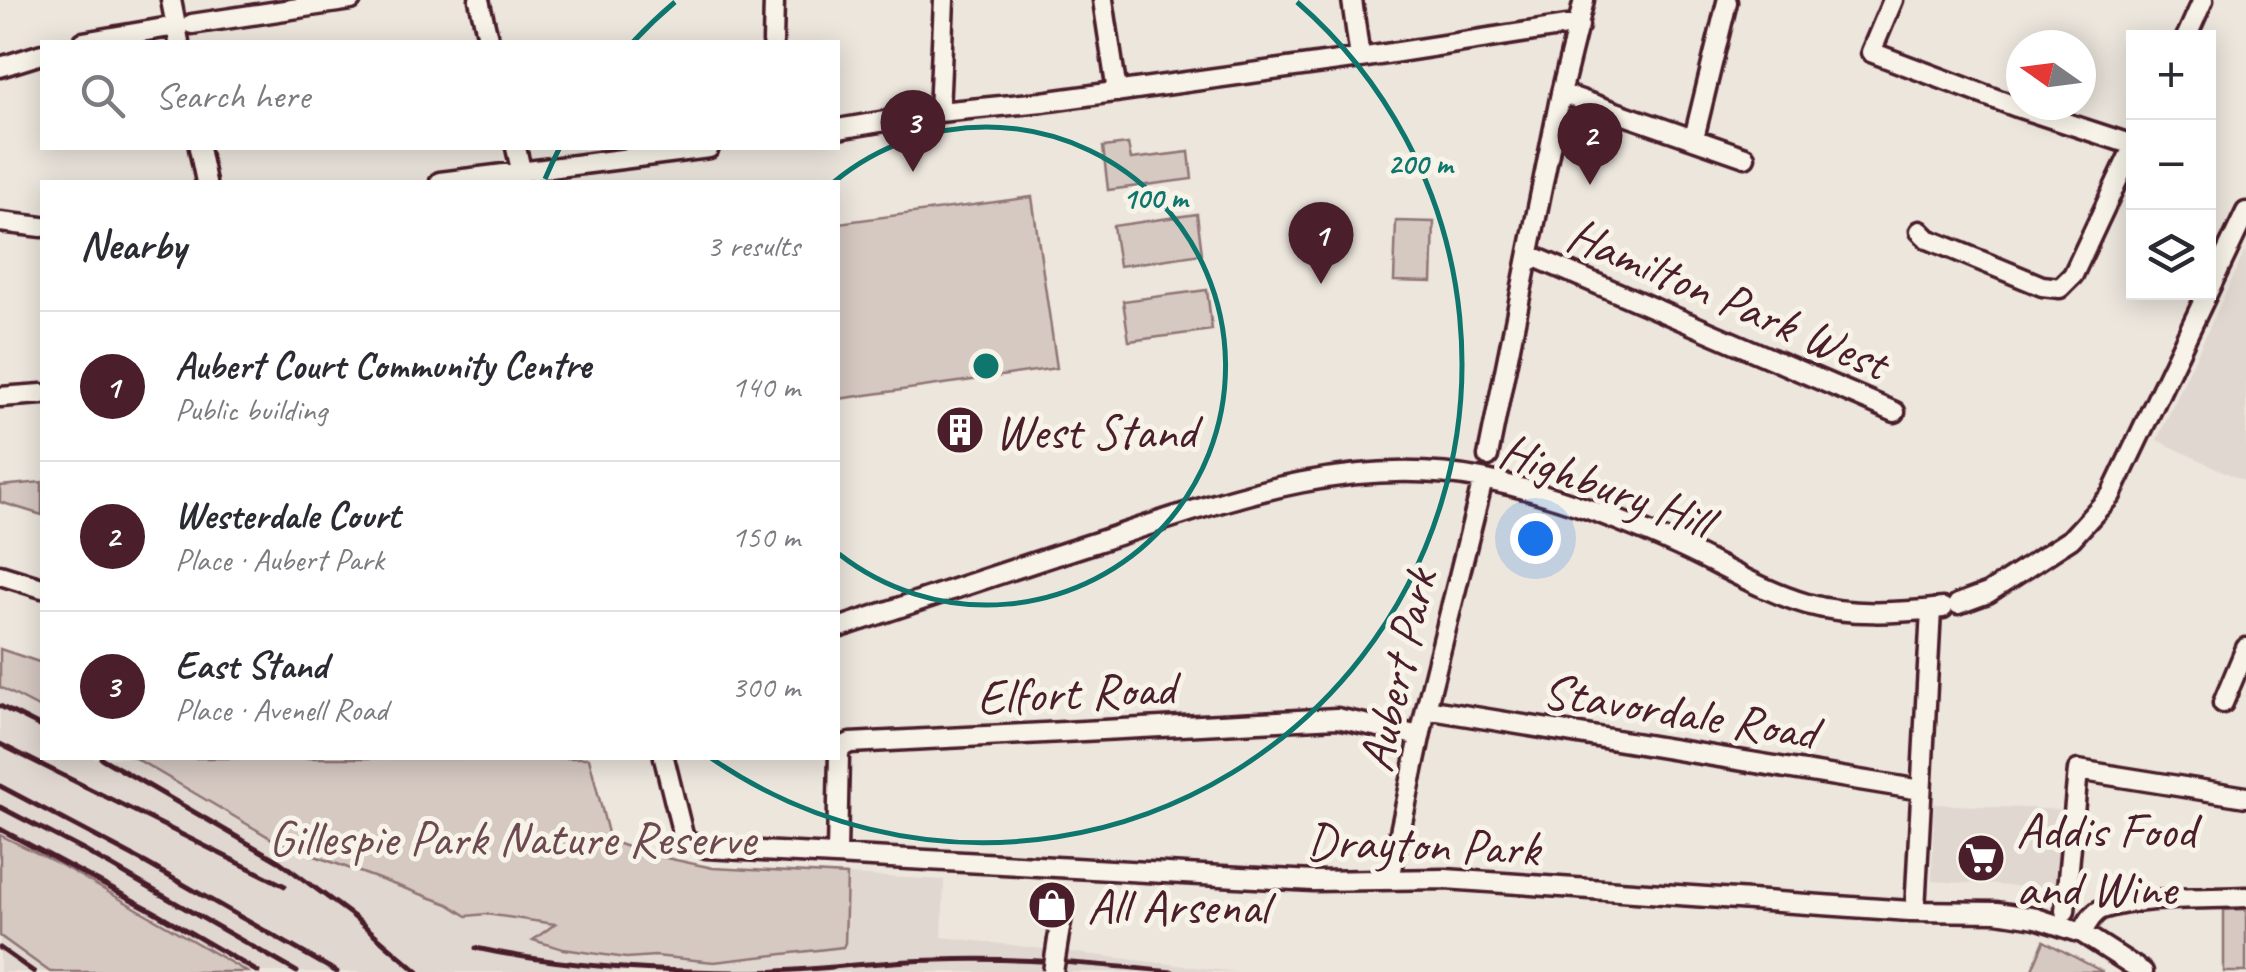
<!DOCTYPE html>
<meta charset="utf-8">
<style>
:root{--surface:#fff;--page:#f7f7f7;--text:#2b2b33;--muted:#7c7c81;--line:#e1e1e2;--accent:#4a1f2b}
body{margin:0;font-family:Caveat,sans-serif;background:var(--page);color:var(--text)}
.controls{position:absolute;right:30px;top:30px;display:grid;overflow:hidden;border-radius:0px;box-shadow:0 5px 25px #0003}
.controls button{width:90px;height:90px;display:grid;place-items:center;padding:0;border:0;border-bottom:2px solid var(--line);background:var(--surface);color:var(--text);font:50px sans-serif}
.compass{position:absolute;left:2006px;top:30px;width:90px;height:90px;border-radius:50%;background:var(--surface);box-shadow:0 5px 25px #0003;rotate:284deg}
.you{position:absolute;left:1535px;top:538px;width:35px;height:35px;margin:-25px;border:8px solid #fff;border-radius:50%;background:#1a73e8;box-shadow:0 0 0 15px #1a73e833}
.badge{display:grid;place-items:center;width:65px;height:65px;border-radius:50%;background:var(--accent);color:#fff;font-size:32px;font-weight:700}
.pin{position:absolute;translate:-50% -82px;filter:drop-shadow(0 2px 5px #0008)}
.pin::after{content:'';position:absolute;top:52px;width:35px;height:30px;background:inherit;clip-path:polygon(0 0,100% 0,50% 100%)}
.list{margin:0;padding:0;list-style:none}
h2{display:flex;justify-content:space-between;align-items:center;height:130px;margin:0;padding:0 40px;font-size:42px}
h2 small{font-size:32px;font-weight:400;color:var(--muted)}
.list li{display:grid;grid-template-columns:65px 1fr auto;gap:30px;align-items:center;box-sizing:border-box;height:150px;padding:0 40px;border-top:2px solid var(--line)}
.list b{display:block;font-size:38px;white-space:nowrap}
.list p{margin:0;font-size:32px;white-space:nowrap;color:var(--muted)}
.list em{font-size:32px;font-style:normal;color:var(--muted)}
.icon{flex:none;width:55px;height:55px;fill:none;stroke:currentColor;stroke-width:2;stroke-linecap:round;stroke-linejoin:round}
.map{position:relative;flex:none;width:2246px;height:972px;overflow:hidden}
.search{position:absolute;background:var(--surface);box-shadow:0 5px 25px #0003;left:40px;top:40px;width:800px;height:110px;display:flex;align-items:center;gap:25px;box-sizing:border-box;padding:0 35px;border-radius:0px;color:var(--muted);font-size:38px}
.panel{position:absolute;background:var(--surface);box-shadow:0 5px 25px #0003;left:40px;top:180px;width:800px;height:580px;border-radius:0px}
.map>svg:first-child{display:block}
.built{fill:#e0d7d0}
.green{fill:#d5c9c2;stroke:#907476;stroke-width:2.5}
.lines{fill:none;stroke-linecap:round;stroke-linejoin:round}
.minor-casing{stroke:#4a1f2b;stroke-width:25}
.minor{stroke:#f7f3e8;stroke-width:18}
.rail{stroke:#4a1f2b;stroke-width:5}
.minor-bridge-casing{stroke:#4a1f2b;stroke-width:25;stroke-linecap:butt}
.minor-bridge{stroke:#f7f3e8;stroke-width:18}
.ring{fill:none;stroke:#0f766e;stroke-width:5}
.labels{text-anchor:middle;stroke-width:10;stroke-linejoin:round;paint-order:stroke}
.street-label{font-size:50px;fill:#4a1f2b;stroke:#f7f3e8}
.poi-label{font-size:50px;fill:#4a1f2b;stroke:#f7f3e8;text-anchor:start}
.park-label{font-size:50px;fill:#6d4a51;stroke:#f7f3e8}
.centre{fill:#0f766e;stroke:#f7f3e8;stroke-width:5}
.ring-label{font-size:30px;text-anchor:middle;font-weight:bold;fill:#0f766e;stroke:#f7f3e8;stroke-width:10;stroke-linejoin:round;paint-order:stroke}
</style>
<div class="map">
<svg width="2246" height="972" viewBox="0 0 2246 972">
<rect width="100%" height="100%" fill="#ece6dd"/>
<filter id="ink" filterUnits="userSpaceOnUse"><feTurbulence type="fractalNoise" baseFrequency=".01" numOctaves="2"/><feDisplacementMap in="SourceGraphic" scale="20" xChannelSelector="R" yChannelSelector="G"/><feConvolveMatrix kernelMatrix="1 2 1 2 8 2 1 2 1" color-interpolation-filters="sRGB"/></filter>
<g filter="url(#ink)">
<path class="built" d="M2246,249V482L2157,440Z
M0,687L42,709V758H135L178,782L393,883L448,904L467,916L486,914L604,930L845,942L847,875L944,880L942,937L1236,972H0Z
M1934,804L2064,810L2060,889L1932,881Z"/>
<path class="green" d="M1128,144L1131,159L1189,152L1192,179L1108,190L1103,147Z
M1032,197L1057,368L838,399V223Z
M1197,214L1202,254L1119,266L1113,226Z
M1396,221L1434,222L1432,282L1394,281Z
M1207,290L1212,330L1129,341L1123,301Z
M42,482V515L0,502V486Z
M0,649L42,663V709L0,687Z
M135,758H589L610,841L648,854L713,868L847,875L845,943L843,947L714,962L655,956L626,958L563,949L533,940L555,924L486,914L467,916L448,904L279,843Z
M0,835L61,865L247,972H50L0,936Z
M2246,909V972H2224V910Z
M2044,941L2103,972H2031Z"/>
<g class="lines">
<g class="minor-casing">
<path id="minor" d="M171,0L179,42
M479,0L489,42
M1103,0L1117,92
M1352,0L1360,58
M1893,0L1871,52L2017,107L2133,145
M192,24L351,0
M2186,38L2203,0
M83,42L176,26
M773,42L774,0
M0,67L42,54
M1561,93L1745,157
M939,112L944,0
M838,129L939,112L1042,102L1360,58L1566,26H1579
M1694,138L1727,2
M199,148L206,182
M516,148L524,182
M440,182L709,148
M0,222L42,227
M1920,231L1928,239L2042,286L2060,288L2073,275L2134,145
M1530,255L1895,412
M0,397L42,394
M1488,456L1561,93L1584,0
M0,575L42,588
M1958,604L1988,593L2071,539L2111,495L2246,212
M838,628C924,599 1010,570 1097,542C1222,501 1349,453 1482,479C1551,493 1618,518 1683,548C1724,567 1763,591 1807,604C1849,616 1899,613 1943,608
M2223,703L2246,648
M1426,709L1921,790
M664,758L684,839L706,848L1313,881L1445,879L1910,911L1997,912L2036,918L2082,933L2143,972
M837,853L839,753L842,747L850,743L1337,718L1420,736
M1390,879L1426,709L1483,480
M1915,911L1931,610
M2065,911L2078,770L2246,797
M2082,933C2087,924 2092,913 2102,909C2140,896 2205,899 2246,897
M1058,940L1062,916"/>
</g>
<use href="#minor" class="minor"/>
<path class="rail" d="M0,706L42,727
M0,744L285,886
M101,758L280,862L353,916L418,972
M0,786L146,863L337,972
M0,807L83,850L297,972
M0,829L153,911L258,972
M0,948L34,972
M476,948C567,968 663,972 756,972C817,970 877,961 938,960C1016,957 1096,964 1173,972"/>
<g class="minor-bridge-casing">
<path id="minor-bridge" d="M1053,972L1058,940"/>
</g>
<use href="#minor-bridge" class="minor-bridge"/>
</g>
</g>
<g class="ring">
<path d="M834 182A239 239 0 1 1 839 554"/>
<path d="M545 179A479 479 0 0 1 559 149M633 42A479 479 0 0 1 675 2M1297 2A479 479 0 0 1 711 758"/>
</g>
<defs>
<g id="building-disc" transform="scale(2.5)"><circle r="9.5" fill="#4a1f2b" stroke="#f7f3e8"/><path d="M-4-6H4V6H1V3H-1V6H-4ZM-2.5-4.3h1.7v1.8h-1.7ZM.8-4.3h1.7v1.8H.8ZM-2.5-1h1.7V.8h-1.7ZM.8-1h1.7V.8H.8Z" fill="#fff"/></g>
<g id="supermarket-disc" transform="scale(2.5)"><circle r="9.5" fill="#4a1f2b" stroke="#f7f3e8"/><path d="M-6-5.5h2.5l.6 2H6L4.5 2H-2.5L-4.4-4H-6ZM-1.5 3.2a1.3 1.3 0 1 0 .1 0ZM3 3.2a1.3 1.3 0 1 0 .1 0Z" fill="#fff"/></g>
<g id="shop-disc" transform="scale(2.5)"><circle r="9.5" fill="#4a1f2b" stroke="#f7f3e8"/><path d="M-5-2.5h2.3a2.7 3.5 0 0 1 5.4 0H5L5.5 6h-11ZM-1.5-2.5h3a1.5 2.3 0 0 0-3 0Z" fill="#fff"/></g>
</defs>
<g fill-rule="evenodd">
<use href="#building-disc" x="960" y="430"/>
<use href="#supermarket-disc" x="1981" y="858"/>
<use href="#shop-disc" x="1052" y="905"/>
</g>
<g class="labels">
<g class="street-label">
<text transform="translate(1728 297) rotate(23)" y="18">Hamilton Park West</text>
<text transform="translate(1606 484) rotate(20)" y="18">Highbury Hill</text>
<text transform="translate(1396 670) rotate(-77)" y="18">Aubert Park</text>
<text transform="translate(1076 691) rotate(-3)" y="18">Elfort Road</text>
<text transform="translate(1680 710) rotate(9)" y="18">Stavordale Road</text>
<text transform="translate(1423 843) rotate(2)" y="18">Drayton Park</text>
</g>
<g class="poi-label">
<text x="995" y="448">West Stand</text>
<text x="2016" y="847">Addis Food<tspan x="2016" dy="58">and Wine</tspan></text>
<text x="1087" y="923">All Arsenal</text>
</g>
<g class="park-label">
<text x="512" y="855">Gillespie Park Nature Reserve</text>
</g>
</g>
<circle cx="986" cy="366" r="15" class="centre"/>
<g class="ring-label">
<text x="1420" y="174">200 m</text>
<text x="1155" y="208">100 m</text>
</g>
</svg>
<div class="controls">
<button>+</button>
<button>−</button>
<button><svg class="icon" aria-label="layers" viewBox="0 0 24 24"><path d="M12 4l9 5-9 5-9-5zM3 14l9 5 9-5"/></svg></button>
</div>
<svg class="compass" viewBox="-18 -18 36 36"><path d="M0-13l5 13h-10z" fill="#e53935"/><path d="M0 13l5-13h-10z" fill="#7c7c81"/></svg>
<div class="you"></div>
<div class="pin badge" style="left:1321px;top:284px">1</div>
<div class="pin badge" style="left:1590px;top:185px">2</div>
<div class="pin badge" style="left:913px;top:172px">3</div>
<div class="search"><svg class="icon" aria-label="search" viewBox="0 0 24 24"><circle cx="10" cy="10" r="6"/><path d="M15 15l6 6"/></svg>Search here</div>
<section class="panel">
<h2>Nearby<small>3 results</small></h2>
<ul class="list">
<li><span class="badge">1</span><div><b>Aubert Court Community Centre</b><p>Public building</p></div><em>140 m</em></li>
<li><span class="badge">2</span><div><b>Westerdale Court</b><p>Place · Aubert Park</p></div><em>150 m</em></li>
<li><span class="badge">3</span><div><b>East Stand</b><p>Place · Avenell Road</p></div><em>300 m</em></li>
</ul>
</section>
</div>
